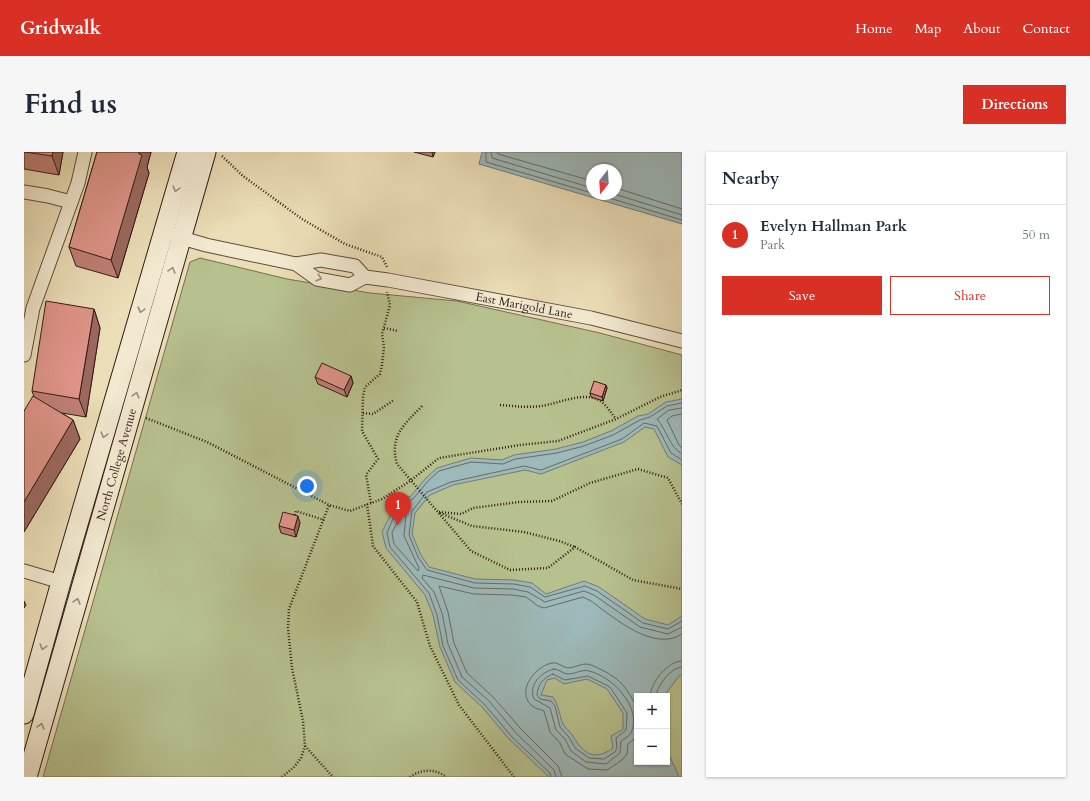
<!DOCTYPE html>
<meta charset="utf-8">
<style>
:root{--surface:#fff;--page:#f6f6f7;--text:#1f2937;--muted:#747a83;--line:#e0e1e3;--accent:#d93025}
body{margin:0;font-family:Cardo,serif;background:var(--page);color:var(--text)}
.controls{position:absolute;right:12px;bottom:12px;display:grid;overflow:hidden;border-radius:0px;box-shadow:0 1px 3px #0004}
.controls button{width:36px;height:36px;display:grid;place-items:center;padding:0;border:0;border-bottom:1px solid var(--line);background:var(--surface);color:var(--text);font:20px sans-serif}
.compass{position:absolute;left:562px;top:12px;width:36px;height:36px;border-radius:50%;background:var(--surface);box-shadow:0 1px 3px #0004;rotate:197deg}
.you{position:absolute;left:283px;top:334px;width:14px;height:14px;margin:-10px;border:3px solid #fff;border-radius:50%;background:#1a73e8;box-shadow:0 0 0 6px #1a73e833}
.badge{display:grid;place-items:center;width:26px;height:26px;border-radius:50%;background:var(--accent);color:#fff;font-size:13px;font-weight:700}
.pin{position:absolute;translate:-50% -33px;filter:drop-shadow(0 1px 2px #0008)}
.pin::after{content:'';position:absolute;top:21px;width:14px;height:12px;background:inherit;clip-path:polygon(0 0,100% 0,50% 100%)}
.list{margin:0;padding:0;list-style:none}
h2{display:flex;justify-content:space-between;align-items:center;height:52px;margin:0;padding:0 16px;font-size:17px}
h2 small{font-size:13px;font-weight:400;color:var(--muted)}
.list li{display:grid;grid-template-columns:26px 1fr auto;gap:12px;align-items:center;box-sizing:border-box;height:60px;padding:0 16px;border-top:1px solid var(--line)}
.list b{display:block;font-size:15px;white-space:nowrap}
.list p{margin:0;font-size:13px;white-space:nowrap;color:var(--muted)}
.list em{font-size:13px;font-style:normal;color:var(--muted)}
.actions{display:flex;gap:8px;padding:12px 16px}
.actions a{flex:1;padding:9px 0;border:1px solid var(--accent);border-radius:0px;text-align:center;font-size:14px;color:var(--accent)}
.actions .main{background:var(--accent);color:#fff}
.map{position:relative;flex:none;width:658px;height:625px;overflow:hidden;border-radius:0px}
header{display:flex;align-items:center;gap:24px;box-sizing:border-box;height:56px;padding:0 20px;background:var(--accent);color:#fff}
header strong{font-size:19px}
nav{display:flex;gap:22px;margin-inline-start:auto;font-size:14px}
.intro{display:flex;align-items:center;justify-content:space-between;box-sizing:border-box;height:96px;padding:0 24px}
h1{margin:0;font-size:28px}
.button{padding:10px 18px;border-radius:0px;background:var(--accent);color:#fff;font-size:14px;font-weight:700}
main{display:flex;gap:24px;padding:0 24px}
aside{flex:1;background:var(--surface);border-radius:0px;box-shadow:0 1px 3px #0004}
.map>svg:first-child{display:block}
.green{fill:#b7c18e;stroke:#746f52;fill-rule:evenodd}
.water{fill:#9db9b9;stroke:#727b77;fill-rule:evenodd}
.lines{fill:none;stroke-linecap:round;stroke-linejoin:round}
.shore{stroke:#686b67;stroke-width:1}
.street-casing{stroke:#604d3d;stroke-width:15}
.secondary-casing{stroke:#321d15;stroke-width:21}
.path{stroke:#321d15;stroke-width:2.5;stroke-dasharray:1 2;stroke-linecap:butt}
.street{stroke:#f2e9d0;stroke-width:13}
.secondary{stroke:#f2e9d0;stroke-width:19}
.wall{fill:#bf7f76;stroke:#321d15}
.shaded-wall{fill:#9b6860;stroke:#321d15}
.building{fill:#de9489;stroke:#321d15}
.oneway{stroke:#9c8d7c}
.labels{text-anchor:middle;stroke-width:3.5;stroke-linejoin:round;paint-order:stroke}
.street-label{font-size:12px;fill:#321d15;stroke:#f2e9d0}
</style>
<header>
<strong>Gridwalk</strong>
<nav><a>Home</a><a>Map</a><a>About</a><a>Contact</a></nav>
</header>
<div class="intro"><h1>Find us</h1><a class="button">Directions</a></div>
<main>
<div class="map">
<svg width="658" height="625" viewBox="0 0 658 625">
<rect width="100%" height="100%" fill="#ebddb6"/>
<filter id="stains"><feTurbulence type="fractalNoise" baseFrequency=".005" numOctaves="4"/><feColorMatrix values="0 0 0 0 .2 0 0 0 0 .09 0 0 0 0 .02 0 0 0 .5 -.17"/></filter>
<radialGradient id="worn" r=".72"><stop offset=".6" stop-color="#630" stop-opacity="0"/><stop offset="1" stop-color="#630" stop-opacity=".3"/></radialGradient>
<path class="green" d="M176,106L263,127L346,141L433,149L576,181L658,203V625H19L166,110ZM613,544H643V610H613Z"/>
<path class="water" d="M458,0H658V72L455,12ZM568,18H592V42H568Z
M658,247V313L644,305L630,277L621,275L600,290L517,322L501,318L429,333L406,343L391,361L388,382L397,403L405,415L451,427L490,428L508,431L522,442L560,429L575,435L621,467L644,473L658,464V523L655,524L640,544H613V610H643V599L654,622V625H525L485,587L458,555L431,530L416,495L409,463L401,443L362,396L358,380L367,362L382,344L386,345L402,326L413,316L447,306L478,308L490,303L532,297L559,290L587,279L614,264L624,262L642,250ZM531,526L540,532L563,527L583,537L599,561V577L587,584L589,596C570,610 559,601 549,584C546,579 541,576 539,572C535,562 535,554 529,545L517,543L523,528Z"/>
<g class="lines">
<path class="shore" d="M462,0V10L568,41
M467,0L468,6L568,36
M473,0L474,2L568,29
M592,36L658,57
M572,42L658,68
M590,42L658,63
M658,256L645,258L633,267C643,278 645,295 658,302
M658,262L648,264L643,268L655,293L658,296
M658,308L647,301L633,274L620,271L598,287L517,318L500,314L427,330L403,340L388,359L385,383L394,405L403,418L451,431L490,432L506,435L521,445L561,434L573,439L619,471L644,477L658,469
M378,362L382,363L380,384L395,416L394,419L370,392L368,381Z
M530,517C535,517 539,522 544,522C551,522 558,517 565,519C588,524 619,556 607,581C605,585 600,586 597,589L596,601L582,612L562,610L547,599L541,587L532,578L526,556L510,547C504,533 517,520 530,517Z
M529,522L541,528L564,524L586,535L603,561L602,578L592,586L593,596L591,600L580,607L565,606L551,596L545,585L536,575L531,554L527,549L516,547L513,543C514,532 519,526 529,522Z
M626,544C627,530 644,509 658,509
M632,544C633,534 647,515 658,515
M613,555C603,537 597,527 578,518C573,516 569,513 563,512C557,512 551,515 545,516C539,516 535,510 528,511C512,514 492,538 507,553C511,557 516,557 520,559L526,580L536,591L541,602L564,617L583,618L598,608L603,602L604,592L610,587L613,581
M527,625L526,621L488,585L461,553L434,528L419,494L413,463L405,441L366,395L363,381L370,364L383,349L389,347L405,328L415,319L447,310L479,312L491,307L533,301L560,294L589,283L616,268L626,265L643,254L658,251
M532,625L530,618L492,581L465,549L438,525L424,492L418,461L410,440L398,426L399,423L450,436L489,437L504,440L521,450L560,439L570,443L616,475L644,482L658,475
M538,625L534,614L497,577L469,545L443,521L430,491L424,460L415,434L450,442L488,443L502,445L514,454L520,456L559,445L567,449C589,465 630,501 658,482"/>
<g class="street-casing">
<g id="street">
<path d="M0,40L24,44L47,50"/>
<path d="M151,84L182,93L272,112L297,108L331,114L341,125"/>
<path id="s1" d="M272,112L293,127L326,133L341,125L364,128L567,166L658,189"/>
<path d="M0,203L9,156L54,31L61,0"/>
<path d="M0,419L37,430"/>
</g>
</g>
<g class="secondary-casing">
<g id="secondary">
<path d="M0,562L37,430L163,0"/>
<path id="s2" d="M3,625L182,0"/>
</g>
</g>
<path class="path" d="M198,4L219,24L278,67L321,92L358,105L363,115
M360,176L374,179
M476,253C490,254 504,256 517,254C535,252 564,236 580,252C585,257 588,262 592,267
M398,254C380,273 365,284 373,312L447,399L486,418L524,416L551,395L609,428L658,437
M339,261L349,262L370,248
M122,266L183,290L305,353L326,359L358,347L386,329L415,306L496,293L534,289L592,267L636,245L658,238
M347,351L342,323L354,307L338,279L339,245L341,235L356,222L358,213L360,195L358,182L366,153L363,140
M343,352L349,394L393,450L406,494L435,553L490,625
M415,360L437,362L449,356L495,350L528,349L566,331L614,317L644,326L658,352
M416,361L448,374L500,380L535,389L551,395
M270,366L272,359L300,368
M281,594L309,625
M258,625L270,615L277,606L281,594L279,569L268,516L264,476L265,457L305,353
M386,625C397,617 411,616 422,625"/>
<use href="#street" class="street"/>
<use href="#secondary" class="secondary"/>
</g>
<path class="wall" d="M0,0H39L35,23L0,17Z
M73,0H127L123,15L125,21L94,126L52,114L45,95Z
M390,0H411L409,5Z
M70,157L76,176L62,265L38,261L49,268L56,287L0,380V259L10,245L8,239Z
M327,224L329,231L323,245L294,232L291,225Z
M582,233L583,236L579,249L567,245L566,241Z
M276,371L272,385L257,381L255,374Z"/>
<path class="shaded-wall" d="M29,0H39L35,23L28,4Z
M115,0H127L123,15L125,21L94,126L87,108Z
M408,0H411L409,5Z
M70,157L76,176L62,265L55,247Z
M327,224L329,231L323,245L320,238Z
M582,233L583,236L579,249L578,245Z
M49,268L56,287L0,380V350Z
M274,364L276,371L272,385L270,378Z
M0,449L2,453L0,456Z"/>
<path class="building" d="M1,0H29L28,4Z
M73,0H115V2L118,3L87,108L45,95Z
M22,149L70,157L55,247L8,239Z
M298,211L327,224L320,238L291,225Z
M570,229L582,233L578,245L566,241Z
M9,244L49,268L0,350V259Z
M259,360L274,364L270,378L255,374Z"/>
<defs><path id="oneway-chevron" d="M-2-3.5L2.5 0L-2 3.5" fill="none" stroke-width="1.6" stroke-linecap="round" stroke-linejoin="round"/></defs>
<g class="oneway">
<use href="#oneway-chevron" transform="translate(152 37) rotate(106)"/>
<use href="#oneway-chevron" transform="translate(148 118) rotate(-74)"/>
<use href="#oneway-chevron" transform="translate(295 126) rotate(19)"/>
<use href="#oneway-chevron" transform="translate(117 158) rotate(106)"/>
<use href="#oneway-chevron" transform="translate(112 243) rotate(-74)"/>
<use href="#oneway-chevron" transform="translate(80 283) rotate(106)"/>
<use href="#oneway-chevron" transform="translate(53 449) rotate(-74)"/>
<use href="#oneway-chevron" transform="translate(19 495) rotate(106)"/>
<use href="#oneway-chevron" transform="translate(17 574) rotate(-74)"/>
</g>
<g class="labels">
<g class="street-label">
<text dy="4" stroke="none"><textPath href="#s1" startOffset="238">East Marigold Lane</textPath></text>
<text dy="4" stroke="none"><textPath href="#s2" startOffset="325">North College Avenue</textPath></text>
</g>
</g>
<rect width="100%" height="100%" filter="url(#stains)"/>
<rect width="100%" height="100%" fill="url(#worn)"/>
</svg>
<div class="controls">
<button>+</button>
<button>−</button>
</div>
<svg class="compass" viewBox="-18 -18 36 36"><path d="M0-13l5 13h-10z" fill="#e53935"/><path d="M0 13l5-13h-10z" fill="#747a83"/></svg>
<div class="you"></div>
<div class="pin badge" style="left:374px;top:373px">1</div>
</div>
<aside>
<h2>Nearby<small></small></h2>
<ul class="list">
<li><span class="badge">1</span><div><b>Evelyn Hallman Park</b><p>Park</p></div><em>50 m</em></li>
</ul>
<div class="actions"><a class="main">Save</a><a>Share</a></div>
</aside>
</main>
